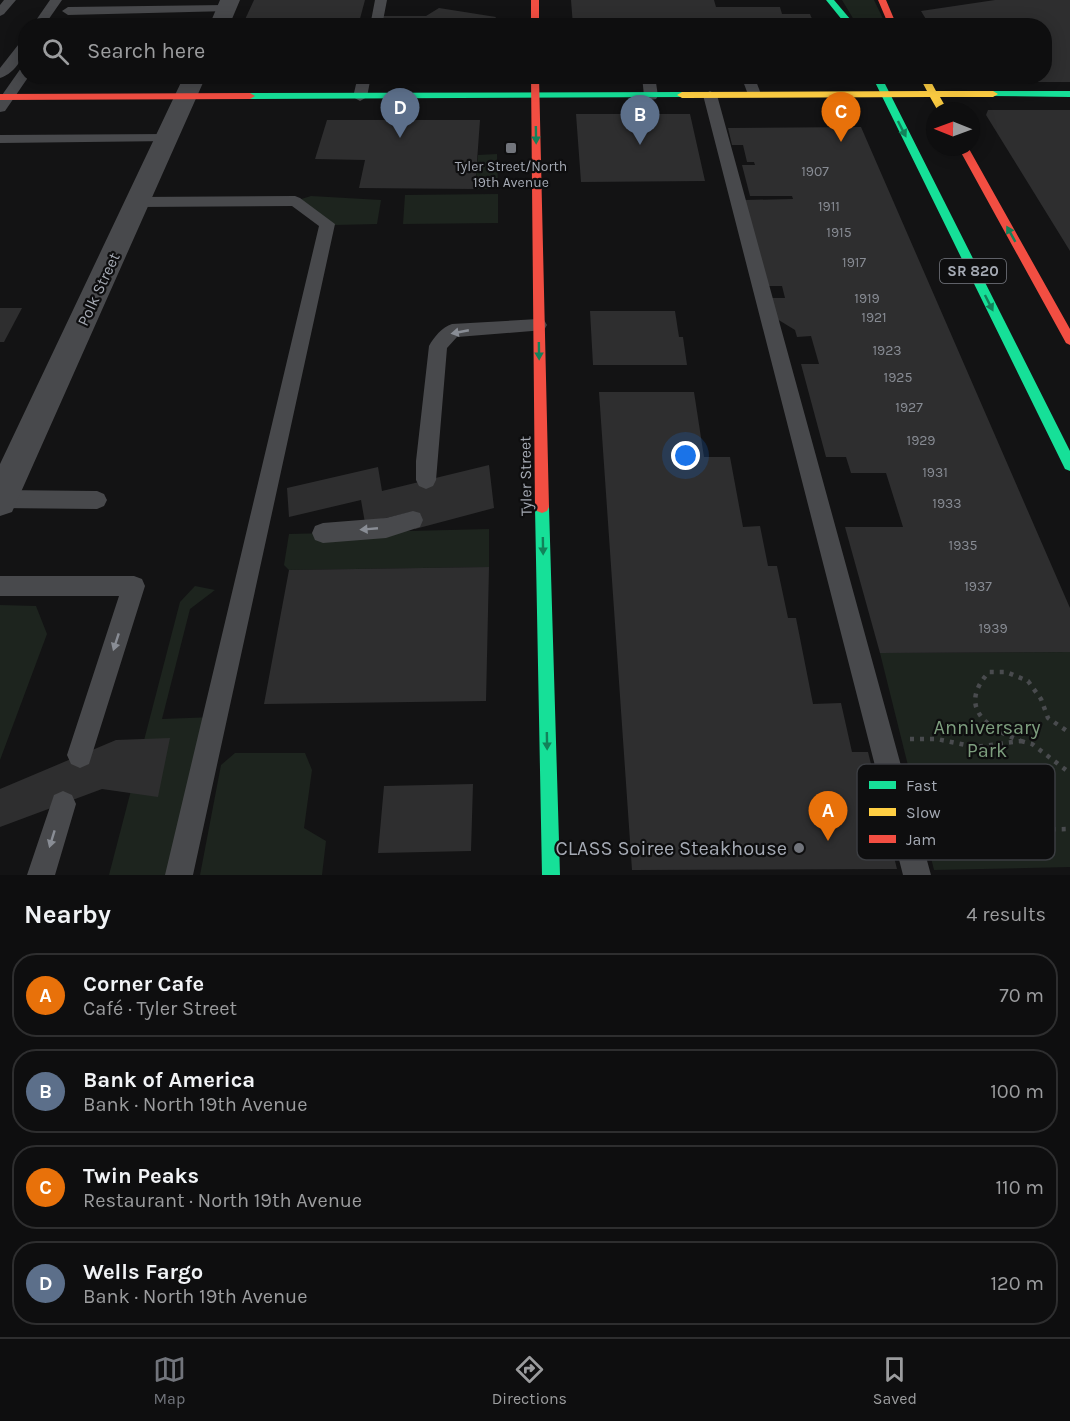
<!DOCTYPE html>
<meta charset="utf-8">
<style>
:root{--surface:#0e0e0f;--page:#171718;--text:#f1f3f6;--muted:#9b9c9e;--line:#2e2e2f;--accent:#72757c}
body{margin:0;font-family:Karla,sans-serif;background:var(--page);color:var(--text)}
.compass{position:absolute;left:926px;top:102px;width:54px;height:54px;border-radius:50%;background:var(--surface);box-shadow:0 3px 15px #0003;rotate:271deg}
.you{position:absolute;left:686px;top:456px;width:21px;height:21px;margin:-15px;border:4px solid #fff;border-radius:50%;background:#1a73e8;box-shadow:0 0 0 9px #1a73e833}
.badge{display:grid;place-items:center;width:39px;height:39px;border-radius:50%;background:var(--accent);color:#fff;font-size:20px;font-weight:700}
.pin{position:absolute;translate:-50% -50px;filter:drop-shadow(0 2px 3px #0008)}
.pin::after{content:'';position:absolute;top:32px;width:21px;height:18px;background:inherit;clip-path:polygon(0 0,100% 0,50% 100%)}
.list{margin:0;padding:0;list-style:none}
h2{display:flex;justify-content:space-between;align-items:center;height:78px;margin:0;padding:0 24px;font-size:26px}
h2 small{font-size:20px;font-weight:400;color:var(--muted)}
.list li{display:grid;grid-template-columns:39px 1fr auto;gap:18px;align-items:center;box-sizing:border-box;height:84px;margin:0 12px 12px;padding:0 12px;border:2px solid var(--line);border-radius:24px}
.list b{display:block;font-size:22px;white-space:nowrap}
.list p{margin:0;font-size:20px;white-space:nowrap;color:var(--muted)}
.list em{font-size:20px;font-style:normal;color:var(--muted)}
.icon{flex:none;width:33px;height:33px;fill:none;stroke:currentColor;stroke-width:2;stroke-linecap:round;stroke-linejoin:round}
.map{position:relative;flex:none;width:1070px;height:875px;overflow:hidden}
.search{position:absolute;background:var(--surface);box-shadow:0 3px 15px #0003;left:18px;right:18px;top:18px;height:66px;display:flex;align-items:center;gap:15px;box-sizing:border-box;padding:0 21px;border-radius:24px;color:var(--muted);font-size:22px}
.sheet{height:462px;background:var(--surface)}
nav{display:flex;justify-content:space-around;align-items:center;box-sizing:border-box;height:84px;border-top:2px solid var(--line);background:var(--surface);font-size:16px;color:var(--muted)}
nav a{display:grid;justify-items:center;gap:3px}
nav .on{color:var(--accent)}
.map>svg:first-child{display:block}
.green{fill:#1d241e}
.building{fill:#2e2e2f}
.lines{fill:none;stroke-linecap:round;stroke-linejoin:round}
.path{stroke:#494b4e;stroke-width:4.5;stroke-dasharray:4 6;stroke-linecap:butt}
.lane{fill:#48494c;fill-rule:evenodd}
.street{fill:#48494c;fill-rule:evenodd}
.fast{fill:#16e098;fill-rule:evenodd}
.slow{fill:#ffcf43;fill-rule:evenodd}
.jam{fill:#f24e42;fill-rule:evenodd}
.oneway{fill:#12825a}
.oneway2{fill:#898d95}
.poi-dot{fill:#72757c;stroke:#0e0e0f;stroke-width:2}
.labels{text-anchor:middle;stroke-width:4.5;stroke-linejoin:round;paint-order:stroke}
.far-poi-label{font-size:14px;fill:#a5aab4;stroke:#0e0e0f}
.number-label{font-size:14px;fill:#878b93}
.shield{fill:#0e0e0f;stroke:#787b82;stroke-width:1.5}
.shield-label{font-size:15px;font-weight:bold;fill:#a5aab4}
.street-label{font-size:16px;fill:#a5aab4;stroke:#0e0e0f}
.near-park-label{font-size:20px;fill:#7d9e7e;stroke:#0e0e0f}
.near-poi-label{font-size:20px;fill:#a5aab4;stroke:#0e0e0f;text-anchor:end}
.key{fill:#0e0e0f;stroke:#3b3d41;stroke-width:1.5}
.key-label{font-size:16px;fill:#a5aab4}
</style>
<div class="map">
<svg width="1070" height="875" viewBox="0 0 1070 875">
<rect width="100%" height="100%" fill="#131314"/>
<path class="green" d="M842,0H874L886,25H857Z
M497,154L498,189H475L478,155Z
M498,194V223L403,224L405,195Z
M311,196L381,200L377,224L335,225L295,201Z
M489,529V567L289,570L284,565L289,534Z
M195,586L215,590L190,609L162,719L215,717L179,875H109L180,602Z
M0,605L36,606L47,634L0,760Z
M1070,652V867L934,870L880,653Z
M235,753H305L312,770L304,828L326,841L322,875H200L221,765Z"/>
<path class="building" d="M254,0H365L358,26H242Z
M571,0H714L716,7H780L782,14H810L815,26H710L708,18H602V26H573Z
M995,0H1070V82H964L961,76H1044V26H930L921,11Z
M439,8L496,17L491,26H380L382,16H426Z
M771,76H836L838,80L771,79Z
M988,110H1070V251L986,115Z
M576,114H690L705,181L581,182Z
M327,120H480L475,189L359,188L365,160L315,159Z
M861,127L1070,608V652L880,653L845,527H903L886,473H851L846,457H826L801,364H819L811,336L797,337L795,330L777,319L772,298H785L782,286H768L745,200L793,199L792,196H750L742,165H755L754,162H747L743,145H732L728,128Z
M0,308H22L4,342H0Z
M590,311H675L679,337H683L687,365H593Z
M599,392H694L704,457H730L743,527L760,526L768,566H777L788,618H796L813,704L841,703L852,752H868L897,869L632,870Z
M489,465L494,508L415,529L411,512L365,523L361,500L289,517L287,488L378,467L382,491Z
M489,567L486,701L264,704L289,570Z
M170,738L158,797L102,789L0,827V789L116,740Z
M473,784L471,851L378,853L384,786Z"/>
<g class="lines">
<path class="path" d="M910,739H937L975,747L1021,741C986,728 957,707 989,672H1006L1028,681L1041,699L1048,718L1070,733
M1021,741L1032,744L1070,773
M935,813L942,832L1070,829"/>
<path class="lane" d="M4,0H16L4,14L0,16V5Z
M50,0H62L44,26H32Z
M375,0H387L382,26H370Z
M226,5L230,7V11L68,15L62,11L68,7Z
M26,39C26,55 16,73 0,78V68L22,40Z
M26,67V76H29L5,111L0,112V98L21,68Z
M358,76H371L367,97L360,101L353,97Z
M642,76H655L658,96L656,99L651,100L644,96Z
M741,76H754L761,94L759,97H749Z
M710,91L717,95L931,875H903L703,95Z
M167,134L174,138L172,141L0,143V135Z
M295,196L300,198L335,224L193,875H165L319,226L292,206L138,207L130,202L138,197Z
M538,319L544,320L547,325L544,330L457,337L447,348L436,480L433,486L426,489L419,486L416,480V461L429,346C434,337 442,327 452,324Z
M0,490L97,491L104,494L107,500L104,506L97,509L0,508Z
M413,511L420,513L423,520L420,527L386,538L323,543L315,540L312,533L315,526L323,523L386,518Z
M0,576H134L142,579L145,586L89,764L80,768L71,764L67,755L119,596H0Z
M63,791L72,795L76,804L55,875H27L54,795Z"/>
<path class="street" d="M220,0H240L229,26H209Z
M184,76H206L17,501L12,512L0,516V464Z"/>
<path class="fast" d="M826,0H834L856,26H847Z
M872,76H881L1070,451V471L1065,469Z
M993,91H1070V97L990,96L988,94Z
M682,92L685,93V97L250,99L245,96L250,93Z
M542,501L547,503L549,507L560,875H542L535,507L537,503Z"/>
<path class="slow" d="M919,76H928L936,91H993L998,94L993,97H940L948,111H938L930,97L682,98L677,95L682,92L927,91Z"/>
<path class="jam" d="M531,0H539V26H531Z
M878,0H886L897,26H889Z
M531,76H539L549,507L547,511L542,513L537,511L535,507Z
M0,94L250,93L255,96L250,99L0,100Z
M958,147H968L1070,329V345L1066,343Z"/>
</g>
<defs><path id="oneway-solid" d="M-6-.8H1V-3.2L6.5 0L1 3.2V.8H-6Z" transform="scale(1.5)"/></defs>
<g class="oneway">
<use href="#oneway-solid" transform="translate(902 129) rotate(63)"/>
<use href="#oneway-solid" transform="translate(536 135) rotate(89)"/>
<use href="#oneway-solid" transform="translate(1011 234) rotate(-119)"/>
<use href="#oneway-solid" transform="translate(989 303) rotate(63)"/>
<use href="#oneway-solid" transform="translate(539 351) rotate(89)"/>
<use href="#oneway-solid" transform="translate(543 546) rotate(89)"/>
<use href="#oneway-solid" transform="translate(547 741) rotate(89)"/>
</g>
<g class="oneway2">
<use href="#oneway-solid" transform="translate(460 332) rotate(169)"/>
<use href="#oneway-solid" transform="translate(369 529) rotate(175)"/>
<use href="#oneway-solid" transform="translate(116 642) rotate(108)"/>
<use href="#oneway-solid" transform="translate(52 839) rotate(107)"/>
</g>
<g class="poi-dot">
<rect x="505" y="142" width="12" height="12" rx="3"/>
<circle cx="799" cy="848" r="6"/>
</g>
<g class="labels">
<g class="far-poi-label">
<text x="511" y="171">Tyler Street/North<tspan x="511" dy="16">19th Avenue</tspan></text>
</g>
<g class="number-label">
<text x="815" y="176">1907</text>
<text x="829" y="211">1911</text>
<text x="839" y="237">1915</text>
<text x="854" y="267">1917</text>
<text x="867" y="303">1919</text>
<text x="874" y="322">1921</text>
<text x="887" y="355">1923</text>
<text x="898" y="382">1925</text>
<text x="909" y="412">1927</text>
<text x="921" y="445">1929</text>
<text x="935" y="477">1931</text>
<text x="947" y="508">1933</text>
<text x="963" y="550">1935</text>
<text x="978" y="591">1937</text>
<text x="993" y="633">1939</text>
</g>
<rect class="shield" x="940" y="259" width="66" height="24" rx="4.5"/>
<g class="shield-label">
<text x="973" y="276">SR 820</text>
</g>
<g class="street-label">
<text transform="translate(98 289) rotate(-65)" y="6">Polk Street</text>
<text transform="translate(525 476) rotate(-91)" y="6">Tyler Street</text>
</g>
<g class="near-park-label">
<text x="987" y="734">Anniversary<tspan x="987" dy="23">Park</tspan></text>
</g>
<g class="near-poi-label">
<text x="787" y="855">CLASS Soiree Steakhouse</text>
</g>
</g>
<rect x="857" y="764" width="198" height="96" rx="9" class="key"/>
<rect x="869" y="781" width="27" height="8" fill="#16e098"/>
<rect x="869" y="808" width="27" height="8" fill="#ffcf43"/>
<rect x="869" y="835" width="27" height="8" fill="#f24e42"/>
<g class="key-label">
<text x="906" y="791">Fast</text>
<text x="906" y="818">Slow</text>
<text x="906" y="845">Jam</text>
</g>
</svg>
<svg class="compass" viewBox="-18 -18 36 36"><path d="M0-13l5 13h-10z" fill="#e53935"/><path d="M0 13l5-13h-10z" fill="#9b9c9e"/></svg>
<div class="you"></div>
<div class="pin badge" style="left:828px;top:841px;background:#e8710a">A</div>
<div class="pin badge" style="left:640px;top:145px;background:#5c6f8a">B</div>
<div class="pin badge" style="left:841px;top:142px;background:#e8710a">C</div>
<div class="pin badge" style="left:400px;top:138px;background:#5c6f8a">D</div>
<div class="search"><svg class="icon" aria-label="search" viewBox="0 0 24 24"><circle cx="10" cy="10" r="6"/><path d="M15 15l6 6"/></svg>Search here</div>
</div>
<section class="sheet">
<h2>Nearby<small>4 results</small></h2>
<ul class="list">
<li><span class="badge" style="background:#e8710a">A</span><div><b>Corner Cafe</b><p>Café · Tyler Street</p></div><em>70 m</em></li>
<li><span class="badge" style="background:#5c6f8a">B</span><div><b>Bank of America</b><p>Bank · North 19th Avenue</p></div><em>100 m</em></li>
<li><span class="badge" style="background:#e8710a">C</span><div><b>Twin Peaks</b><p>Restaurant · North 19th Avenue</p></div><em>110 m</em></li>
<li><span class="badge" style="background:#5c6f8a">D</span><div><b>Wells Fargo</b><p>Bank · North 19th Avenue</p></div><em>120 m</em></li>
</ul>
</section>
<nav>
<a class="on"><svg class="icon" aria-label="map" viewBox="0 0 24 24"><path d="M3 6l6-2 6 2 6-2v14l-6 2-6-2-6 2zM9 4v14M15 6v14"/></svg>Map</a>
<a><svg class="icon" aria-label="directions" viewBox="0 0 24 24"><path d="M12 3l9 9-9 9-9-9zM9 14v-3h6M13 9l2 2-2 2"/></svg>Directions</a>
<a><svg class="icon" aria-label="saved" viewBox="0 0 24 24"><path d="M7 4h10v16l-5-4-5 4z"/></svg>Saved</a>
</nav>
